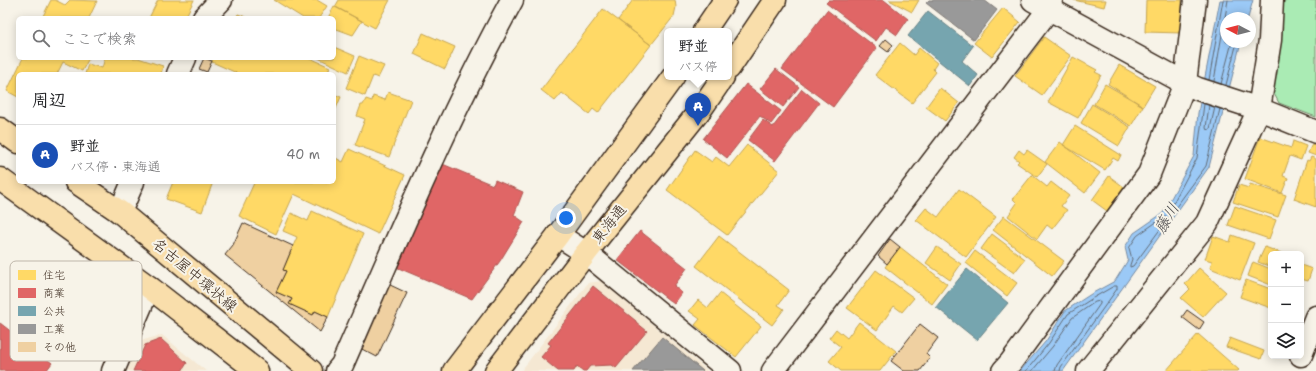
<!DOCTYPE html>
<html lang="ja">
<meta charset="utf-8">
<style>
:root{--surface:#fff;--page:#f6f6f6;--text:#202124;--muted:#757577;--line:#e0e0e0;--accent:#ea580c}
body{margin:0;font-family:"Shantell Sans","Klee One",sans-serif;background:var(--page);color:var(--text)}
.controls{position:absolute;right:12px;bottom:12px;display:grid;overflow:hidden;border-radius:6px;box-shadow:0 2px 10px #0003}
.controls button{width:36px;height:36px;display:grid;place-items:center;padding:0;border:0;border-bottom:1px solid var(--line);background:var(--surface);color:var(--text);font:20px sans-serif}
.compass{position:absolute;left:1220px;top:12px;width:36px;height:36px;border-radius:50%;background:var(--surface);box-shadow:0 2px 10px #0003;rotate:277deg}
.you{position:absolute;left:566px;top:218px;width:14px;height:14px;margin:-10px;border:3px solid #fff;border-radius:50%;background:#1a73e8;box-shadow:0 0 0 6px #1a73e833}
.badge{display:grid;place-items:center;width:26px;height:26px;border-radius:50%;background:var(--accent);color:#fff;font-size:13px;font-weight:700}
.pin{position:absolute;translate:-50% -33px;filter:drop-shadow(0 1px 2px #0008)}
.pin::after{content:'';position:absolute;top:21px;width:14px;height:12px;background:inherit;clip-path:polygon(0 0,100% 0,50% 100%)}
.popup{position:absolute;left:664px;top:28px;width:68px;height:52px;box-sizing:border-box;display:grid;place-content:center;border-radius:6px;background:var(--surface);filter:drop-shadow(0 1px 3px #0005);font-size:13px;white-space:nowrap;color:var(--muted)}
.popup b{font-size:15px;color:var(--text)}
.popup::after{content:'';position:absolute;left:50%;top:100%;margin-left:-8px;border:8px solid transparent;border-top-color:var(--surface)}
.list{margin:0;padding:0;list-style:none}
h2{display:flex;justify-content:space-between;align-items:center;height:52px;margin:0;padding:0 16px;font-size:17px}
h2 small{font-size:13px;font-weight:400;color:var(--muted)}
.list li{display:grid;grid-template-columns:26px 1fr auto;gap:12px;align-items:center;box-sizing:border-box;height:60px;padding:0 16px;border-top:1px solid var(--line)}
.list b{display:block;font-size:15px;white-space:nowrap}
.list p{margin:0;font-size:13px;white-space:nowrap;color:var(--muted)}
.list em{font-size:13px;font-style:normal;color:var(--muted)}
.icon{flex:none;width:22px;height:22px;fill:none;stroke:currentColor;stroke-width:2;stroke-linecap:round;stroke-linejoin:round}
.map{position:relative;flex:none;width:1316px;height:371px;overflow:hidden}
.search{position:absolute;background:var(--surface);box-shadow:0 2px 10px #0003;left:16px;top:16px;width:320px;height:44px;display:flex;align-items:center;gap:10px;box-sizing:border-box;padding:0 14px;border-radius:6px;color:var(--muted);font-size:15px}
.panel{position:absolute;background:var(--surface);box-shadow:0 2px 10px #0003;left:16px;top:72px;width:320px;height:112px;border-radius:6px}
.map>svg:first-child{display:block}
.built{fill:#f5e8d3}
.green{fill:#aaebb4;stroke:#728a69}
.water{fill:#9bc9f6;stroke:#7589a0}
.homes{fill:#ffd966;stroke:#c4a450}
.shops{fill:#e06666;stroke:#ae5450}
.public{fill:#76a5af;stroke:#648084}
.industry{fill:#999;stroke:#7d7874}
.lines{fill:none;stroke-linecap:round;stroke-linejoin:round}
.shore{stroke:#616a74;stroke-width:1}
.building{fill:#efd0a1;stroke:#3b2a1e}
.minor-casing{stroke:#3b2a1e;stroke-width:25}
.major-casing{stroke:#3b2a1e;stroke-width:25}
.minor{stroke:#f7f3e8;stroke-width:22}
.major{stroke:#f9deab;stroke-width:22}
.labels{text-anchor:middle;stroke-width:4;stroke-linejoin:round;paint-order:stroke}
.street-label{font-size:15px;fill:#3b2a1e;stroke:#f7f3e8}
.water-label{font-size:16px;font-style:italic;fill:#535254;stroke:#f7f3e8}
.key{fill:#f7f3e8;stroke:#bfb7ab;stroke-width:1}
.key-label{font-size:11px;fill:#3b2a1e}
</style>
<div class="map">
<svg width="1316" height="371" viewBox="0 0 1316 371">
<rect width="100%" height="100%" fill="#f7f3e8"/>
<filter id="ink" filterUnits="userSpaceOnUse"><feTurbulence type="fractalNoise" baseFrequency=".025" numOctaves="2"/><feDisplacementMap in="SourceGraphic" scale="8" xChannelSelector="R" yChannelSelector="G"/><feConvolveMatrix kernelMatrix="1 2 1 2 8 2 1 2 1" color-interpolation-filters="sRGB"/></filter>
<g filter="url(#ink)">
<path class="built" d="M601,281L708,371H521L588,283Z
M162,335L206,371H127L140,341Z"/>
<path class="green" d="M1283,0H1316V117L1279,103L1272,90Z"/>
<path class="water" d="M1220,0H1253L1248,18H1226V42H1241L1209,167L1063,371H1020L1046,341L1065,311L1091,294L1115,281L1128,260L1125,247L1134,233L1163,213L1194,156L1198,113Z"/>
<path class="homes" d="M51,0H55L65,5L70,0L97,1L89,18H42Z
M158,0H194L185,18H149Z
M274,0H317L327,6L319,18H303Z
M339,0H390L375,28L335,7Z
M633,0H675L676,7L674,16L651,45L618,20Z
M889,0H919L912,12Z
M1074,0H1106L1104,7Z
M1146,0H1182L1181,33L1145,32Z
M334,6L362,21L353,35L334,28V18H328Z
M1003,8L1020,22L992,57L974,43Z
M603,9L651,45L598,113L593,109L589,114L562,93L555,101L541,90Z
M238,14L248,18H236Z
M423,33L455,47L445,69L414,54Z
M1044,37L1071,56L1042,95L1015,76Z
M900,43L914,55L919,48L937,63L933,69L936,72L912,103L875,75Z
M334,47L355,56L348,72L318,58H334Z
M359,56L384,66L378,78L373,76L365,96L346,88Z
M1073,57L1097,70L1095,72L1101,75L1078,118L1048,102Z
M23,58H89L82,71L63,62L57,74H18V97L7,91Z
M105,58H138L163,66L161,74H85L88,64L102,68Z
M213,58H310L330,67L327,74H239L212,62Z
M1119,65L1155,86L1143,106L1108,84Z
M1105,84L1143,106L1131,126L1094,104Z
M940,88L959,103L945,121L926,107Z
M388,92L411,100L389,157L355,145L365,119L357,116L361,105H363L366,99L372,101L373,96L385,100Z
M334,94L341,97L334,113Z
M1092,104L1130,127L1119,146L1081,123Z
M1075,126L1121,155L1118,161L1113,158L1105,170L1063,145Z
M1260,137L1291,148L1293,141L1306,146L1301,160L1290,156L1283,176L1288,178L1282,193L1245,179Z
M1060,142L1100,173L1085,193L1045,162Z
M1312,144L1316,146V156L1308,153Z
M747,145L779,171L727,235L667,190L695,150L712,162L716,157L729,167Z
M349,149L405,175L378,234L294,194L276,234L239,216L254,183L252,182H334V157L343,162Z
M1019,150L1024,154L1027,150L1047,164L1037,177L1017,163L1019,161L1014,157Z
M1311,157L1316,159V207L1294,199L1307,160L1309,161Z
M1032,175L1047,187L1051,182L1069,196L1061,206L1067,210L1052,229L1047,225L1037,239L1008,216L1017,203L1013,199Z
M1109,176L1124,187L1107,211L1092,200Z
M173,182H213L202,212L166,199Z
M1250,184L1286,195L1278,217L1233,202L1239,185L1249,188Z
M959,189L996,217L966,257L916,220L926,208L938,217Z
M1235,206L1276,220L1269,239L1228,225Z
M312,211L363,234L328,317L315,311L313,315L289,304L292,299L276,292L286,271L283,270L297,237L283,231L291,213L308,221Z
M1004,216L1064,261L1052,276L993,230Z
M992,234L1025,259L1014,273L981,249Z
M1232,235L1254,243L1240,280L1210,268L1212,261L1205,259L1213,236L1230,242Z
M719,236L789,290L778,305L784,309L772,325L696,266Z
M900,247L947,284L932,304L885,267Z
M937,247L961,264L950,280L926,263Z
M1265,247L1284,254H1271V267L1258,262Z
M975,251L1017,283L1007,296L966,263Z
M1301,260L1302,261L1301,265L1312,269L1308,281L1301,279Z
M1253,262L1271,269V285L1248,276Z
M1199,268L1226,292L1203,317L1181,298L1190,289L1185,284Z
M876,270L914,298L902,312L894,306L877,330L847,308Z
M1246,280L1271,289V308L1240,297Z
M720,293L761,326L736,357L695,325L700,319L689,311L698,300L708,308Z
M859,322L896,351L880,371H841L829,361L841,347L829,338L836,329L847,338Z
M1198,334L1239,370L1238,371H1166Z
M1230,338L1264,351L1261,359L1226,347Z"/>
<path class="shops" d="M829,0H884L908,19L897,35L886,27L876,41L826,3Z
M827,10L877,48L833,107L782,69Z
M776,69L799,87L783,107L760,89Z
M746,84L781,111L771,124L760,116L727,158L703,139Z
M802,89L819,103L775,161L748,140L763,120L773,127Z
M440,163L493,185L495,180L523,192L514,215L524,222L500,261L472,299L396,267Z
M640,231L687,268L674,286L682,293L674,304L617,260Z
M593,286L636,321V322L647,331L616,368L612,365L590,366L586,371H583L577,366L574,371H558L541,357L551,345L548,343Z
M0,323L52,363L46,371H0Z
M161,339L187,363L182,371H133L145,345Z"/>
<path class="public" d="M928,11L973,46L962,61L978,75L970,86L908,36Z
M967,269L1008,303L977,340L936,307Z"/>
<path class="industry" d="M929,0H984L997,10L974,40L926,3Z
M662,337L703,371H633Z"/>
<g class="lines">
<path class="shore" d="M1209,80L1223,0
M1214,81L1228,0
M1221,84L1232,42
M1226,85L1237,42
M1204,104L1197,158L1170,209L1171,212L1173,211L1206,166L1220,109
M1209,105L1206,128L1207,130L1210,129L1215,107
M1164,217H1167V220L1133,266L1130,267V265L1132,259L1129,248L1137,236Z
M1026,371L1049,343L1068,314L1093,298L1114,286H1117V289L1061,367L1060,371
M1032,371L1053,346L1072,318L1095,302L1100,301V304L1057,365L1055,371"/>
</g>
<path class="building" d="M886,39L893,45L888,52L880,46Z
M204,58L212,61L207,72L199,69Z
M243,223L293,246L283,270L286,271L276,292L292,299L289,304L313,315L315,311L328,317L320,332L225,255L233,245Z
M890,239L900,247L887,264L878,256Z
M388,284L407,293L377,357L358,347Z
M1187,310L1204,322L1199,330L1182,317Z
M920,324L938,338L926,354L930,358L920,371H904L891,361Z"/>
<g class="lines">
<g class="minor-casing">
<path id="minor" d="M1033,0L1185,83L1198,89L1259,109L1316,132
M204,18L221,0
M178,74L185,58
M120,212L133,182
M558,235L586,253L730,371
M1301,355L1316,317
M113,371L149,287
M337,371L342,365C396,242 448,117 512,0
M773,371L1049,9L1051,0
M1003,371L1011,362L1149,174L1185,83L1195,0
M1088,371L1207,223L1259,109L1270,40L1272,0"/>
</g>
<g class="major-casing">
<path id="major" d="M704,31L725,0
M729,68L775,0
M0,129L18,142
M0,179L149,287L257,371
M76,182L120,212L311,371
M454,371L558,235L673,77
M496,371L586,253L701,109L723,77"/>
</g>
<use href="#minor" class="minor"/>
<use href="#major" class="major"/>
</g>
</g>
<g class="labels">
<g class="street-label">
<text transform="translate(609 224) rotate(-51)" y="5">東海通</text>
<text transform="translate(195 275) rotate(40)" y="5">名古屋中環状線</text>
</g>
<g class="water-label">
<text transform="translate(1166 218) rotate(-59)" y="6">藤川</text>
</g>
</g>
<rect x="10" y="261" width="132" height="100" rx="6" class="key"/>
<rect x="18" y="270" width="18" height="10" fill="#ffd966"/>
<rect x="18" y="288" width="18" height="10" fill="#e06666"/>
<rect x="18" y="306" width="18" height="10" fill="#76a5af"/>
<rect x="18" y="324" width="18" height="10" fill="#999"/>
<rect x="18" y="342" width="18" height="10" fill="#efd0a1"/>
<g class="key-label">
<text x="43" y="279">住宅</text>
<text x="43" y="297">商業</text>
<text x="43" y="315">公共</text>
<text x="43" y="333">工業</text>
<text x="43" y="351">その他</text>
</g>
</svg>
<div class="controls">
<button>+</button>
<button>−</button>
<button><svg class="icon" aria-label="layers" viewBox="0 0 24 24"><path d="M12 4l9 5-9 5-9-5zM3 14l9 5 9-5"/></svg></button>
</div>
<svg class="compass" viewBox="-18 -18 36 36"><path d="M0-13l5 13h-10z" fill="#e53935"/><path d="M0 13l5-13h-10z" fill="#757577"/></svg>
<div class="you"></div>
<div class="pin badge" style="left:698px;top:126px;background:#1a4fb4">A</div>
<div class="popup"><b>野並</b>バス停</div>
<div class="search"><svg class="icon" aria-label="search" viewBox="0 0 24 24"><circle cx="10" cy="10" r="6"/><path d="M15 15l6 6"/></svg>ここで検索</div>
<section class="panel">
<h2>周辺<small></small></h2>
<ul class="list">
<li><span class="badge" style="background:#1a4fb4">A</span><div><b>野並</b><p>バス停 · 東海通</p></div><em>40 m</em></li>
</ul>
</section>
</div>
